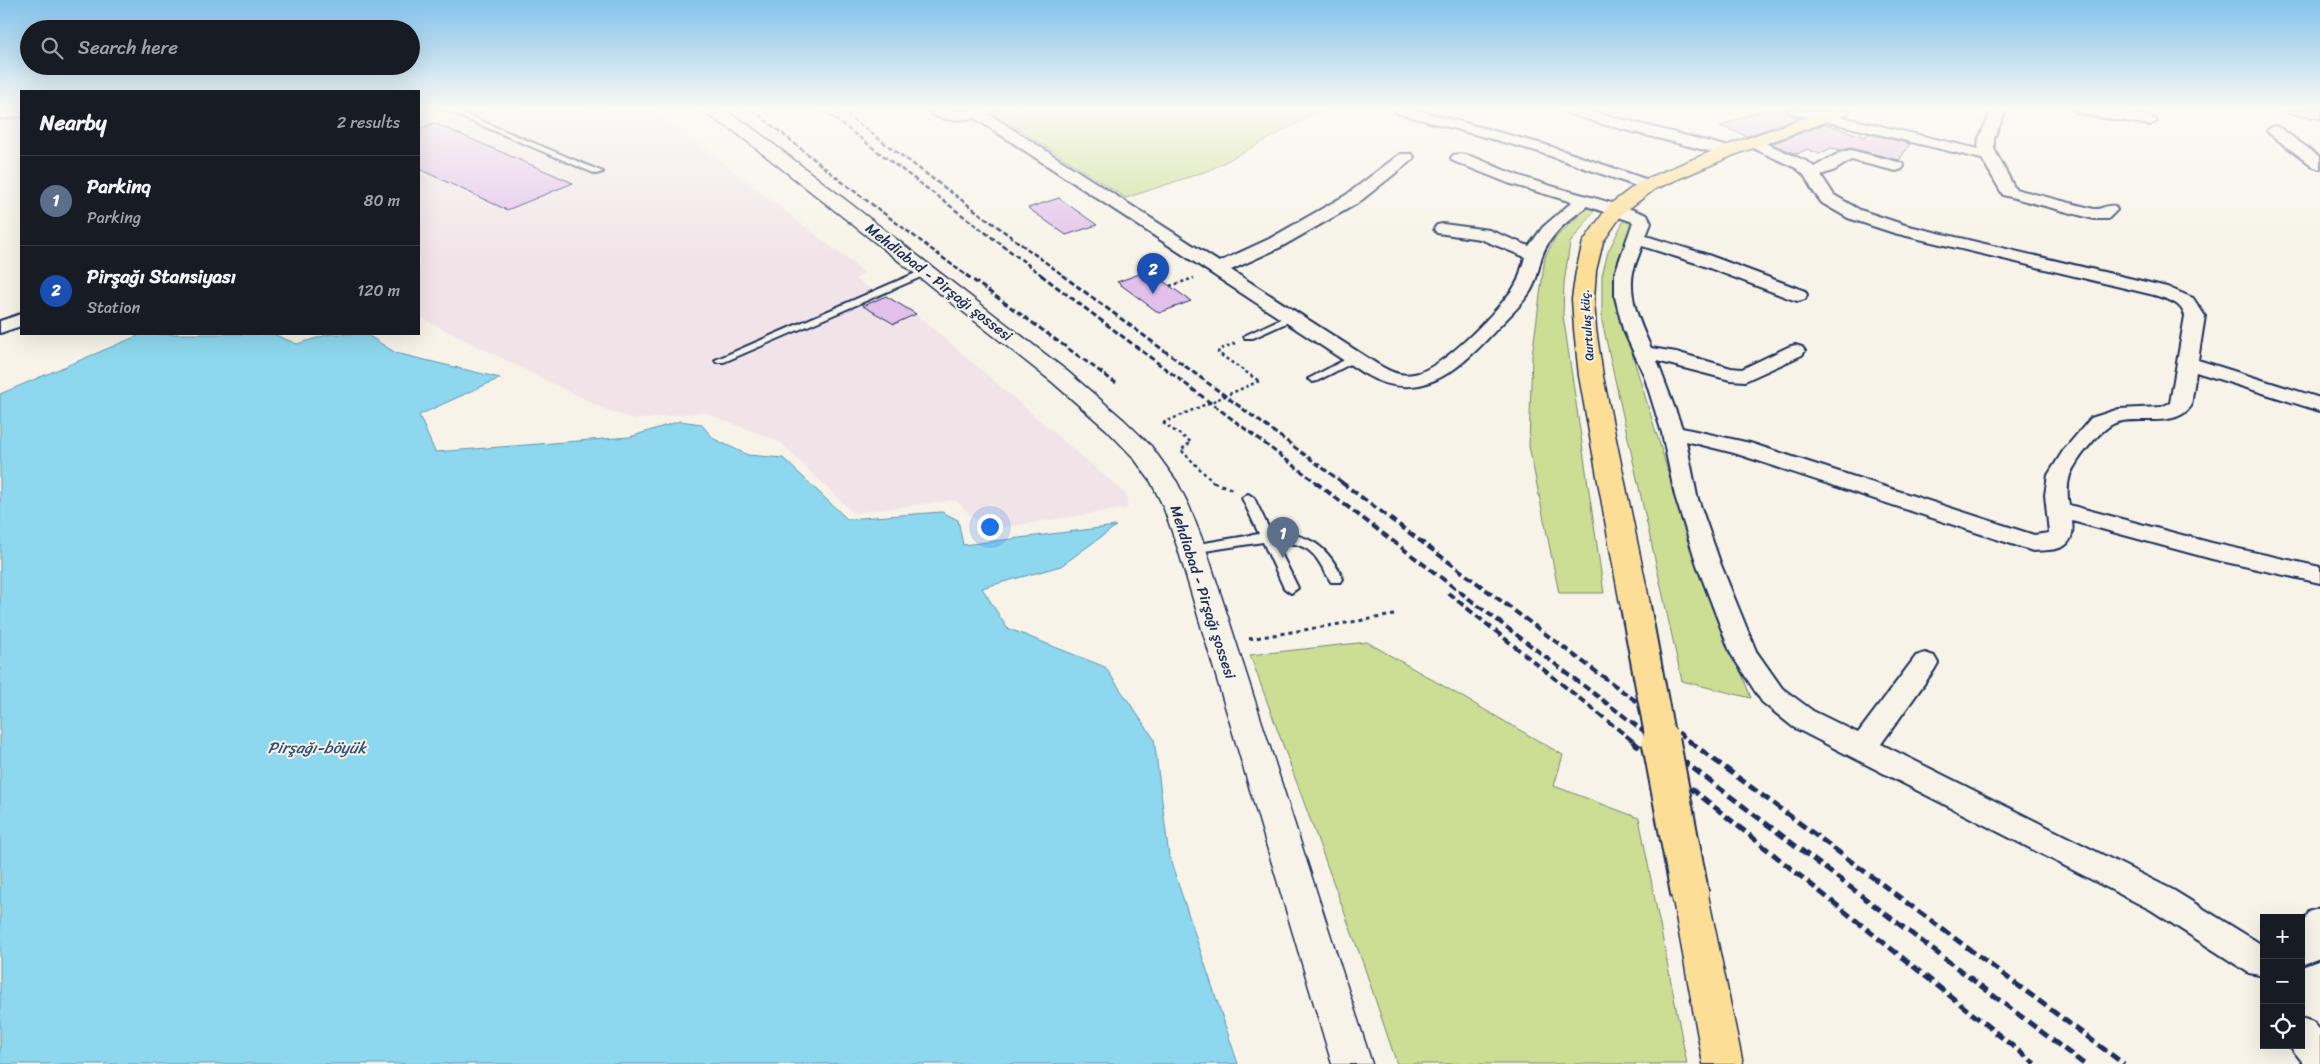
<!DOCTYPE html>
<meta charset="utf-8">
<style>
:root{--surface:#171b24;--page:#242831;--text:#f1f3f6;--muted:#9ea1a6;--line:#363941;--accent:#c8321e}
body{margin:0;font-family:Sriracha,sans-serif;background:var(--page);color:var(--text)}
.controls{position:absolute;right:15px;bottom:15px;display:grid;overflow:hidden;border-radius:0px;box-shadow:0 5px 20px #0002}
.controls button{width:45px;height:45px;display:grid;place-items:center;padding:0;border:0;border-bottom:1px solid var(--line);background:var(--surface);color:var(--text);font:25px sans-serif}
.you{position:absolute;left:989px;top:526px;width:18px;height:18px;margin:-12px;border:4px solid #fff;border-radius:50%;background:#1a73e8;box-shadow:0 0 0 8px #1a73e833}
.badge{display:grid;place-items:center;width:32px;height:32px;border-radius:50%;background:var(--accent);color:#fff;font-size:16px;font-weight:700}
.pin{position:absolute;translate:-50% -41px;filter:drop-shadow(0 1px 2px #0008)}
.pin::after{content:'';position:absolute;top:26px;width:18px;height:15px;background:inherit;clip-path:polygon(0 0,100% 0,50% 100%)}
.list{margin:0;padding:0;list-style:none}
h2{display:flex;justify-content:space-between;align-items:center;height:65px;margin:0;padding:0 20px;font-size:21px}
h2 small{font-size:16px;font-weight:400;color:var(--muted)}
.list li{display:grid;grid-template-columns:32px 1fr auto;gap:15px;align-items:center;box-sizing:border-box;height:90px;padding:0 20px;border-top:1px solid var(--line)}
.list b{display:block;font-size:19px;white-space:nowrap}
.list p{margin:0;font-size:16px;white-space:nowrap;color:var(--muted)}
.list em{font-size:16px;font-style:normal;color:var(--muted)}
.icon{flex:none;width:28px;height:28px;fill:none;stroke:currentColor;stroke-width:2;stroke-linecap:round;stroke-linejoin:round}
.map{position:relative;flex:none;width:2320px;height:1064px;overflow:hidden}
.search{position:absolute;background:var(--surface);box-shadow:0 5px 20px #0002;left:20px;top:20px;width:400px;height:55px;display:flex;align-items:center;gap:12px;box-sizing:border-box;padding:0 18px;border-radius:28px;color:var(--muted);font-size:19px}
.panel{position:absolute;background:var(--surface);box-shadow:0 5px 20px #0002;left:20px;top:90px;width:400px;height:245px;border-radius:0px}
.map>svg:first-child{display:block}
.built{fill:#f1e4e9}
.green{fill:#ccde93;stroke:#748678}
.water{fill:#8dd8ee;stroke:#5f94b4}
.building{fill:#e2c0eb;stroke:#1b2f5e}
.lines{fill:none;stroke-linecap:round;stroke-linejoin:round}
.service-casing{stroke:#1b2f5e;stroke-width:4}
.minor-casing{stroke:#1b2f5e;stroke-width:4}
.secondary-casing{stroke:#1b2f5e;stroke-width:3}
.primary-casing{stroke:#1b2f5e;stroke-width:3}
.path-far1{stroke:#1b2f5e;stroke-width:2.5;stroke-dasharray:3 3;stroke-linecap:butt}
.path{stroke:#1b2f5e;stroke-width:3;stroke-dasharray:4 4;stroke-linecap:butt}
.service{fill:#f7f3e8;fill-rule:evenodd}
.minor{fill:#f7f3e8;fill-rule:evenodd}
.secondary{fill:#f7f3e8;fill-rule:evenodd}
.primary{fill:#fcde96;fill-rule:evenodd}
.rail-far3{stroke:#1b2f5e;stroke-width:2.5;stroke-dasharray:5 2.5;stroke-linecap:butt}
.rail-far2{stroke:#1b2f5e;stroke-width:3;stroke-dasharray:6 3;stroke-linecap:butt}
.rail-far1{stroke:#1b2f5e;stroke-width:4;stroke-dasharray:8 4;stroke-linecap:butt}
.rail{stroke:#1b2f5e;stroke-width:5;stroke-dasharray:10 5;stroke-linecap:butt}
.primary-bridge-far1-casing{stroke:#1b2f5e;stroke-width:33;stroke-linecap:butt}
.primary-bridge-casing{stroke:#1b2f5e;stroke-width:41;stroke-linecap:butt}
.path-bridge{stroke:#1b2f5e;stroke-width:2.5;stroke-dasharray:3 3;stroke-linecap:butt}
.primary-bridge-far1{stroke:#fcde96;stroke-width:29}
.primary-bridge{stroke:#fcde96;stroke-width:37}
.labels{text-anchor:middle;stroke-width:4;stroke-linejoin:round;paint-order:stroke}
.far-street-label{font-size:12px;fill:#1b2f5e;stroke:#f7f3e8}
.street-label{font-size:15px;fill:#1b2f5e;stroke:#f7f3e8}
.water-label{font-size:16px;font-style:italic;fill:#32517b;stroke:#f7f3e8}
</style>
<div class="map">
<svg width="2320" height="1064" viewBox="0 0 2320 1064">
<rect width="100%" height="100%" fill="#f7f3e8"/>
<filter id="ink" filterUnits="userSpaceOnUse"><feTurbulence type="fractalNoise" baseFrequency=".02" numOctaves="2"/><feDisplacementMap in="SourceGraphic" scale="10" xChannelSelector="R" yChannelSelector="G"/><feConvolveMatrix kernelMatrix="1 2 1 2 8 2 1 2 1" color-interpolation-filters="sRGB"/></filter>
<g filter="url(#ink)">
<path class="built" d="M467,110H655L865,273L855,279L883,297L886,296L916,314L1127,495L1128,508L986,530L955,500L853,513L780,442L703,412L635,420L602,408L419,317V125Z"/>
<path class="green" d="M998,110H1322L1210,170L1126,198L992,112Z
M1587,208L1595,210L1570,243L1564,283L1563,315L1604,593H1559L1529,446L1532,356L1545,257L1556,237Z
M1625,218L1634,221L1619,257L1614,281L1621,318L1681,514L1751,698L1682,681L1602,321V276L1608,252Z
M1367,642L1563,755L1554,786L1639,818L1687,1064H1397L1364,966L1250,655Z"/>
<path class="water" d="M142,334H273L297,344L330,334H366L396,353L500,378L419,415L435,452L630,437L680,421L701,424L714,439L748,455L783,458L847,519L942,512L958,520L963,545L1116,526L1061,566L982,588L1007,628L1105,667L1154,739L1169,856L1238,1064H0V394Z"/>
<path class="building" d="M1762,110H1785L1791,115L1801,117L1747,136L1720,126Z
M434,123L573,183L507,210L419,169V129Z
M1825,124L1865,137L1868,133L1910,144L1899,160L1850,148L1842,150L1831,148L1819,154L1807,149L1797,154L1771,144Z
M1059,198L1097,225L1066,235L1028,208Z
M1148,271L1170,286L1191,301L1159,313L1117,282Z
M886,296L916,314L894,324L863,306Z"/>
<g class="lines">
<g class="service-casing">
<path id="service" d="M445,110H455L603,172L596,174Z
M925,269L928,270V274L724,362H716L715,360Z
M1291,314L1296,317L1295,319L1253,338H1245L1244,336Z
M1354,355L1359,358L1358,360L1317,381L1313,382L1308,379Z
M1248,494L1254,498L1271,533C1308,532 1328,546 1343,579L1341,582H1331C1314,553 1312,544 1275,541L1298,588L1291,593L1284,588L1263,542L1192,553L1188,552L1186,549L1192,545L1259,534L1242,498Z"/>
</g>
<g class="minor-casing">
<path id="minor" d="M928,110H993L989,114L1219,262L1269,239L1346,195L1400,154H1412L1414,157L1412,160L1358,203L1281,247L1231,270L1377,364C1389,371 1400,377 1414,374C1443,369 1495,313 1513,289L1518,280L1525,257L1480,239L1437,233L1434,229L1437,225L1443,224L1489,230L1529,246L1543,227L1572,202L1508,183L1453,161L1451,158L1453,155C1468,151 1490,165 1504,170C1551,189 1600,197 1647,215L1651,223L1646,236L1708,255L1805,291L1807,295L1805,299L1798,301L1791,299L1696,263L1642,246C1639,255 1635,264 1633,272C1628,298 1641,326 1651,348L1676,352L1731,368L1742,369L1788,347L1795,345L1802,347L1805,351L1802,355L1745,381L1730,380L1657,361L1682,428L1750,443L2034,535L2049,533L2045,495L2048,475L2063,451L2091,418L2119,409L2161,407L2170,403L2185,316C2181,302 2167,299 2154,295L1894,233L1848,218L1822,203L1813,191L1804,175L1796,168L1746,145L1743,142L1746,139H1756L1808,162L1814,167L1839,153L1850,150L1902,163L1904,166L1902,169L1896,171L1851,160L1835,170L1821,175L1834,195L1860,210L1905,225L2167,287L2193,298L2205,316L2198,360L2320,398V411L2196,372L2191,406C2176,428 2139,416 2118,422C2102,426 2076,460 2070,475C2067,485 2067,495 2069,505L2212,543L2320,567V583L2212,559L2072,521C2076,551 2056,550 2033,551L1734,453L1686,441L1697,496L1721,565L1756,651L1782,688L1813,711L1858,733L1916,656L1925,653L1934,656L1938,663L1934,670L1881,744L2173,890L2264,946V976L2249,973L2151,910L1793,727L1762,702L1731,654L1697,565L1675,496L1662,433L1644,375L1623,329L1615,297V273L1633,222L1587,206C1569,220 1550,234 1542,256C1538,269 1537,281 1530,292C1520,307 1506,319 1494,332C1457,372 1418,406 1363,373L975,118C962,120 937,122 928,110Z
M1395,110H1417L1546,145L1654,182L1656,185L1654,188H1642L1536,151L1397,113Z
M1565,110H1586L1733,148L1736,151L1733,154L1728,156L1602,124L1567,113Z
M1789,110H1812L1978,149L1979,138L1992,110H2006L1994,138V149L2015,189L2094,209C2102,210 2106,204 2115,206L2117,210L2108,219H2094L2003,195L1982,159L1791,113Z
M2073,110C2086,109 2150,111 2157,121L2150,125L2080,114Z
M2287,110H2320V118L2289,113Z
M2275,126L2280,128L2320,157V169L2314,167L2270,134L2267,131L2270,128Z
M21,314V326L0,333V321Z
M2320,908V958L2301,965V928L2309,912Z
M2301,1018L2313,1022L2320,1030V1064H2304L2289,1045H2301Z"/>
</g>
<g class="secondary-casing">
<path id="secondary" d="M0,110H21V117L0,119Z
M704,110H723L746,123L1067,371L1124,420L1151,446L1177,482L1189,506L1206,549L1372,1064H1332L1178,549L1163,506L1151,482L1133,457L1107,430L1051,381L734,131L706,114Z"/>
</g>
<g class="primary-casing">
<path id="primary" d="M1827,110H1850L1848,114L1734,155L1655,189L1623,213L1603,242L1596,271L1594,299L1596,329L1603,376L1650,604L1645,611L1635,614L1625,611L1620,604L1579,376L1574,329L1572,299L1576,271L1583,242L1609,205L1641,181L1722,147Z
M1690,879L1703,884L1708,895L1743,1064H1703L1672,895L1677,884Z"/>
</g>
<path class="path-far1" d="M1170,286L1194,278
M1235,343L1219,350L1218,353L1259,381
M1163,423L1191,442L1181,450L1214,483"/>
<path class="path" d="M1213,482L1234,490
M1249,639L1394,615"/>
<use href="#service" class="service"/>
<use href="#minor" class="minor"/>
<use href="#secondary" class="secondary"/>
<use href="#primary" class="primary"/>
<path class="rail-far3" d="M753,110L841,181L967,276
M823,110L1043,276
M840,110L1064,276"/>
<path class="rail-far2" d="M966,275L1116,383
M1041,275L1317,483
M1062,275L1343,483"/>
<path class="rail-far1" d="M1315,482L1658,742
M1341,482L1691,742
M1448,593L1634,742"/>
<path class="rail" d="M1632,741L2035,1064
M1657,741L2084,1064
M1689,741L2124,1064"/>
<g class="primary-bridge-far1-casing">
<path id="primary-bridge-far1" d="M1635,604L1661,742"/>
</g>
<g class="primary-bridge-casing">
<path id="primary-bridge" d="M1661,741L1690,895"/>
</g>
<path class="path-bridge" d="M1163,423L1259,381"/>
<use href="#primary-bridge-far1" class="primary-bridge-far1"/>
<use href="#primary-bridge" class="primary-bridge"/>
</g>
</g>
<linearGradient id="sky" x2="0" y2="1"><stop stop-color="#83c2ea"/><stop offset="0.42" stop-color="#fbfaf5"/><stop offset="1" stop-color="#fbfaf5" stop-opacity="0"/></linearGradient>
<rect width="2320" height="259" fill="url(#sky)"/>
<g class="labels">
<g class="far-street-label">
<text transform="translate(1587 325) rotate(-94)" y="4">Qurtuluş küç.</text>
</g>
<g class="street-label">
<text transform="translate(939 282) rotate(38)" y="5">Mehdiabad - Pirşağı şossesi</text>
<text transform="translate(1203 592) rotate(72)" y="5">Mehdiabad - Pirşağı şossesi</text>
</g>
<g class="water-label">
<text x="317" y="753">Pirşağı-böyük</text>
</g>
</g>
</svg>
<div class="controls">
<button>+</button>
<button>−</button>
<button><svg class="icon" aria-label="locate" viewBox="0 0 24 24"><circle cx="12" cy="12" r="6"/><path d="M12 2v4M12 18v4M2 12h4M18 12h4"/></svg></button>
</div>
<div class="you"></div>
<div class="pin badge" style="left:1283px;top:558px;background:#5c6f8a">1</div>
<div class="pin badge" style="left:1153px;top:294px;background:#1a4fb4">2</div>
<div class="search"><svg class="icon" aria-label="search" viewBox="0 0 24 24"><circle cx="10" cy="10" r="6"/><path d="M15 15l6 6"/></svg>Search here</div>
<section class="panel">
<h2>Nearby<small>2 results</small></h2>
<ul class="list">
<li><span class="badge" style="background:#5c6f8a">1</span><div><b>Parkinq</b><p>Parking</p></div><em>80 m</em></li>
<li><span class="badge" style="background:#1a4fb4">2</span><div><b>Pirşağı Stansiyası</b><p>Station</p></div><em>120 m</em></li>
</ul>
</section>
</div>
